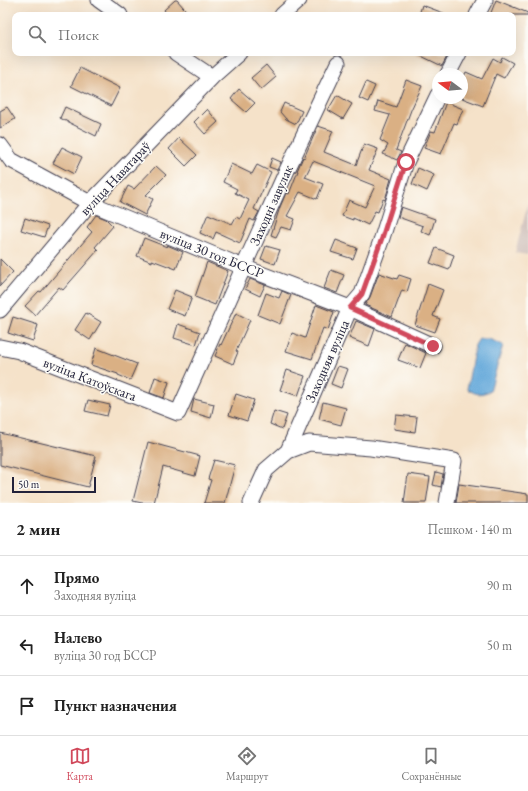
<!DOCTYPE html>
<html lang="ru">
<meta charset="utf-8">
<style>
:root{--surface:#fff;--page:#f6f6f6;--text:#222;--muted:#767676;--line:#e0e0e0;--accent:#d1495b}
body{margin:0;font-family:"EB Garamond",serif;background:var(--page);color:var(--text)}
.compass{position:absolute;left:432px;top:68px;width:36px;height:36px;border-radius:50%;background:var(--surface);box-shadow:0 4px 16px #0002;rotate:286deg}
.scale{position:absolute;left:12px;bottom:10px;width:84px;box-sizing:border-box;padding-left:4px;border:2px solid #22223b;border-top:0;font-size:11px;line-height:14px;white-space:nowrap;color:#22223b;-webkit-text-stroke:3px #fdfcf7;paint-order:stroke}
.stop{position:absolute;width:12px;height:12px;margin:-9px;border:3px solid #d1495b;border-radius:50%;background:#fff}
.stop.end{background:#d1495b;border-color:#fff;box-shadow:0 1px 4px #0008}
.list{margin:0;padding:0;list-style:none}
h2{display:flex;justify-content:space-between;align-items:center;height:52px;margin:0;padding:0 16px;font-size:17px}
h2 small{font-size:13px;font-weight:400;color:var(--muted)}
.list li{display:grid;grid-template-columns:26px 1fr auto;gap:12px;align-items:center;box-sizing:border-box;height:60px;padding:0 16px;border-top:1px solid var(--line)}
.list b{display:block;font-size:15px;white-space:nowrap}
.list p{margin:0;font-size:13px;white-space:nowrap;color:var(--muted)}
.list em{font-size:13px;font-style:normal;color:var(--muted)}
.icon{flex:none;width:22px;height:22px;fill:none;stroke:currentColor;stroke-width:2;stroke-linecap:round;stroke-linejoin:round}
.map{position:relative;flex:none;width:528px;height:503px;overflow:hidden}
.search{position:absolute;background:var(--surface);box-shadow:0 4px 16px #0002;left:12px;right:12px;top:12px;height:44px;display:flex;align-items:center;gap:10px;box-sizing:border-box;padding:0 14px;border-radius:8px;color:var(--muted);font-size:15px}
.sheet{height:232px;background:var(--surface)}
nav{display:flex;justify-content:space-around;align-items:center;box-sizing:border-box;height:56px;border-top:1px solid var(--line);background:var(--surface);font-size:11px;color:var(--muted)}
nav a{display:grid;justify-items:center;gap:2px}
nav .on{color:var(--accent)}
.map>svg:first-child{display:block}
.industrial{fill:#cfc0ba}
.water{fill:#65a9da;stroke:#44668a}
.building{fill:#dab084}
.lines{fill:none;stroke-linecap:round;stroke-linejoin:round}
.minor-casing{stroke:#423f50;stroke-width:17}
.minor{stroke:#fff;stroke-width:15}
.route{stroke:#d1495b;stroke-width:5}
.labels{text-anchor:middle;stroke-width:3;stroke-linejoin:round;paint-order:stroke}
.street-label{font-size:14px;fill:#22223b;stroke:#fdfcf7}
</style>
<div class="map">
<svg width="528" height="503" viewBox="0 0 528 503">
<rect width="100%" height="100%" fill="#fdfcf7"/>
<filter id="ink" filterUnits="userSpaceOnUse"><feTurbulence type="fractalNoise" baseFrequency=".025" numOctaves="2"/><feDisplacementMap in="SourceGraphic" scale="8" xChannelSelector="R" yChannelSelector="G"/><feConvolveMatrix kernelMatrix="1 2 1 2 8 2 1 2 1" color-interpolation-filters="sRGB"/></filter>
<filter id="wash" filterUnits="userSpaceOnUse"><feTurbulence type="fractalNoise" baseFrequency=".012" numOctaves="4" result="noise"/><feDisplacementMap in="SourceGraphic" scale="16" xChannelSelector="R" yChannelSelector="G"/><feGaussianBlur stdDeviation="0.9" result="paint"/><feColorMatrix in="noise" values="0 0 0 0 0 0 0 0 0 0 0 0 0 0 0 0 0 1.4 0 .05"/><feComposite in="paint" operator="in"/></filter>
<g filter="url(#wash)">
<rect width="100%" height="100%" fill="#f5e2c9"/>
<path class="industrial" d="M528,203V255L515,253Z"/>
<path class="water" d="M479,339H489L503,345L490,391C479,395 477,395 467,389L475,345Z"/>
<g id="blocks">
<path class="building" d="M175,0H177L190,15H168L164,10Z
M496,0L528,13V15H490Z
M422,5L446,14V15H419Z
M415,53H449L442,66Z
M502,57L513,63L504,78L496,74L483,106L462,98V81L466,72L482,79L493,58L500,62Z
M266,65L276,77L261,90L251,78Z
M80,68L120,88L111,106L71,86Z
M406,80L422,86L411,110L396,150L401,152L397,160L383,154L388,145L380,140L390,115L375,111L378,101L396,107Z
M366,82L375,86L368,102L359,98Z
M239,89L255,103L246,112L231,99Z
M337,95L352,104L343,119L328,110Z
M446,102L463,109L457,124L454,123L441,154L424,148L431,131L435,132Z
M284,103L302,111L296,124L286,119L280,112Z
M7,107L15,119L0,128V111Z
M65,107L101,124L96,136L60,118Z
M207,109L218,122L205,134L194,122Z
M318,126L333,131L324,152L356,165L364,144L378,149L369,170L391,179L385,200L383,199L378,212L375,211L368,225L353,218V220L342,216L349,200L365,207L375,186L313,161L305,177L323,184L317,199L300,192L287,216L295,219L291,230L281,227L276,237L271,235L280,207L286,193L289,194L298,171H297L303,157L304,158Z
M179,138L197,155L186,166L169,149Z
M62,147L82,157L74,174L53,163Z
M272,158L281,162L277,170L269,167Z
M231,164L252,174L257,165L271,172L254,209L259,212L254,221L250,219L240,243L216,232L213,239L200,233L208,214L232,224L236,217L240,219L249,200L235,193L237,189L223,182Z
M156,166L166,175L146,195L153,199L145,215L120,202L128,186L134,189Z
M418,168L434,175L427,191L412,184Z
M401,207L435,219L430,235L421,231L423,226L398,217Z
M96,215L106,219L113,226L95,247L98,250L63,290L59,287L35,315L25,306L39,291L41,292L92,232L87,227Z
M25,218L48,226L44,237L21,230Z
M144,238L167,247V245L183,252L176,269L152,260V262L137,256Z
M336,240L357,248L353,259L331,252Z
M266,246L280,250L275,264L261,259Z
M436,248L454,255L449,270L430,263Z
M0,259L13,272L0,286Z
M207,262L228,271L215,305L195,297Z
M331,270L344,275L337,293L324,288Z
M379,273L397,279L399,275L411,279L407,292L402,290L392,317L365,305L370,297Z
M250,279L265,285L260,296L245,289Z
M428,284L443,290L433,316L440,319L435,332L415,325Z
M175,290L192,297L185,316L167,309Z
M282,291L291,295L280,324L258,315L266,293L279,298Z
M316,305L334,312L328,330L323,328L312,359L286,351L292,333L305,338Z
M86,313L101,322L90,340L75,330Z
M236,313L250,320L236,351L238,352L233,364L215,356L220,344L221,345Z
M13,317L38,325L33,341L8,333Z
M356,321L375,329L369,346L349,338Z
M178,324L200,332L196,345L174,338Z
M405,343L426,353L420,368L398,360Z
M96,348L137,364L130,380L118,375V374L91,365Z
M338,366L348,369L341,388L331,384Z
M287,370L305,376L298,396L280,390Z
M155,377L169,382L164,398L150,393Z
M236,394L254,400L247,421L229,415Z
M194,399L214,404L211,418L191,412Z
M88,400L110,405L107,416L85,411Z
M323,402L346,408L341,425L319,419Z
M274,411L287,415L282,429L270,424Z
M396,415L417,417L415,432L394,429Z
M0,433L96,456L88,487L0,465Z
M148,442L200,456L195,476L163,467L154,503H142L133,501Z
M214,460L235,465L225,503H204L211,480L208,479Z
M436,472L443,474L441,487L433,485Z
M408,474L430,477L426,503H404Z
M459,484L528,494V503H456Z"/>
</g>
</g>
<g filter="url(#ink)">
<use href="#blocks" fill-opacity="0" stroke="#423f50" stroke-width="1"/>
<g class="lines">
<g class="minor-casing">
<path id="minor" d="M99,0L120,15
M282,15L299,0
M477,15L485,0
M176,53L212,77
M448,74L459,53
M0,145L11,160L90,203L243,267L350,308L433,346
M0,310L90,203L212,77L239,53
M0,347L19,351L178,413L288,168L338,63
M288,451L350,308L362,294L382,238L406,162L438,95
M251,503L266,470L288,451L309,443L371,448L454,461L447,503"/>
</g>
<use href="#minor" class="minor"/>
</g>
</g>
<g class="lines" filter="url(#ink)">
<path class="route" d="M406,162L382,238L362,294L350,308L433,346"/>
</g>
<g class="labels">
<g class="street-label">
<text transform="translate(115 178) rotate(-47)" y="5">вуліца Наватараў</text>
<text transform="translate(271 205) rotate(-66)" y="5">Заходні завулак</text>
<text transform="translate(212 253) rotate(22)" y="5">вуліца 30 год БССР</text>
<text transform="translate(327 361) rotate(-66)" y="5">Заходняя вуліца</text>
<text transform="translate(90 379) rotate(21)" y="5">вуліца Катоўскага</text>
</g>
</g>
</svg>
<svg class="compass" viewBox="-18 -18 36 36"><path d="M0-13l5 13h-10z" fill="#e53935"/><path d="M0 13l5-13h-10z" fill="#767676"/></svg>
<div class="scale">50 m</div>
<div class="stop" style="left:406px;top:162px"></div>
<div class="stop end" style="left:433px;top:346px"></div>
<div class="search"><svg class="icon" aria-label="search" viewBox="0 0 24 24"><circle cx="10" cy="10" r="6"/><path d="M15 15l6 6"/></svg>Поиск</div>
</div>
<section class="sheet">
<h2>2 мин<small>Пешком · 140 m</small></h2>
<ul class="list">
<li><svg class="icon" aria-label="ahead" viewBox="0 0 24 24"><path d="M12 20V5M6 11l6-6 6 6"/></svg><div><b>Прямо</b><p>Заходняя вуліца</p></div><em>90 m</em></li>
<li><svg class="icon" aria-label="left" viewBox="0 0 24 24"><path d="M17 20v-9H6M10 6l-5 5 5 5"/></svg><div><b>Налево</b><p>вуліца 30 год БССР</p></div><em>50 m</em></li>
<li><svg class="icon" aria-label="arrive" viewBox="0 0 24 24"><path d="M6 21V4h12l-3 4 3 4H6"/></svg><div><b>Пункт назначения</b></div></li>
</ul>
</section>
<nav>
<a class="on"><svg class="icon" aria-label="map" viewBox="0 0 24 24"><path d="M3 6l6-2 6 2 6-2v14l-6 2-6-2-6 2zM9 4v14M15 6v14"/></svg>Карта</a>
<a><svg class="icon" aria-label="directions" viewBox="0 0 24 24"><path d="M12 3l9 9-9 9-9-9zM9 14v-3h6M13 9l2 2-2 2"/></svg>Маршрут</a>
<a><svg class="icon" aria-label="saved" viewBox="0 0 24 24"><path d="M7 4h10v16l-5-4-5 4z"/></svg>Сохранённые</a>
</nav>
